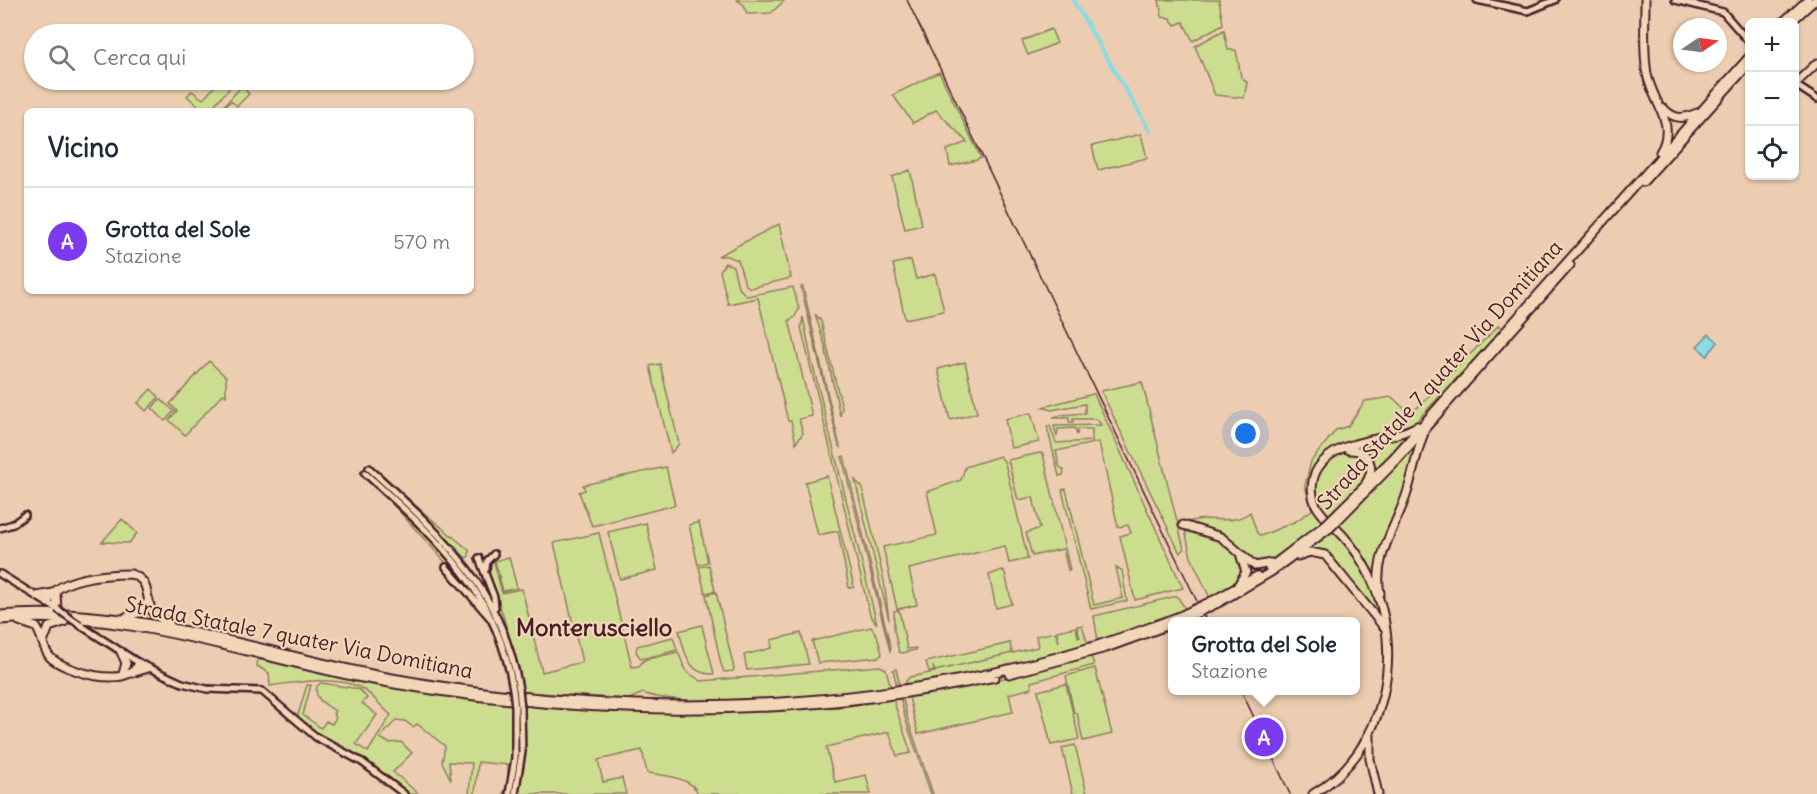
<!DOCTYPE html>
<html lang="it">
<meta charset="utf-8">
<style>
:root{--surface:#fff;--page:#f2f2f3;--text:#1f2937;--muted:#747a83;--line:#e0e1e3;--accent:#7c3aed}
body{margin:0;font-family:Delius,sans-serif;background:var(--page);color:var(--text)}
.controls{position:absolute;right:18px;top:18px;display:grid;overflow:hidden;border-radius:9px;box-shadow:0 2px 4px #0004}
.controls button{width:54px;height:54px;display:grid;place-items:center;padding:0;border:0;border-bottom:2px solid var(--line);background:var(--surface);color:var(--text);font:30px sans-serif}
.compass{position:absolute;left:1673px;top:18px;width:54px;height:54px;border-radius:50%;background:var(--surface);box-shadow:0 2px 4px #0004;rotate:77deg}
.you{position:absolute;left:1246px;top:434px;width:21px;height:21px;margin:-15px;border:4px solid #fff;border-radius:50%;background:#1a73e8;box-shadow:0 0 0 9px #1a73e833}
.badge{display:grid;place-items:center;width:39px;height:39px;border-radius:50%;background:var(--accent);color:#fff;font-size:20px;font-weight:700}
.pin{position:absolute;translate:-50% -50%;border:3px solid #fff;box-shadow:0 2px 6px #0006}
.popup{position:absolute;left:1168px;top:617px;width:192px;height:78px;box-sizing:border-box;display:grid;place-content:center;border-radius:9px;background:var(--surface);filter:drop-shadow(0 2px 4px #0005);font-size:20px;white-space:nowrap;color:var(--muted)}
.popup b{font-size:22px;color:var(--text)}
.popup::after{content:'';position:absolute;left:50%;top:100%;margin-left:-12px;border:12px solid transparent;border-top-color:var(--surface)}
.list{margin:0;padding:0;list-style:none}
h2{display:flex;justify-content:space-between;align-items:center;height:78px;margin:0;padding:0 24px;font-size:26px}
h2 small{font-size:20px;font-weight:400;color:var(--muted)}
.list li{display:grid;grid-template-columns:39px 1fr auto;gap:18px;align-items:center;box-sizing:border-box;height:108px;padding:0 24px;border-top:2px solid var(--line)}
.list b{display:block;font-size:22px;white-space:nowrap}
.list p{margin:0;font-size:20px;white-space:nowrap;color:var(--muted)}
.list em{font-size:20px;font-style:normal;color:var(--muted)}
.icon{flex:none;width:33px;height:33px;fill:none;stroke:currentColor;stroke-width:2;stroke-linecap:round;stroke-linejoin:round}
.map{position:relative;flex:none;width:1817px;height:794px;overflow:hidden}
.search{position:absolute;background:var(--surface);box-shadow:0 2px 4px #0004;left:24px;top:24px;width:450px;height:66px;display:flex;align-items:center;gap:15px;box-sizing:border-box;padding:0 21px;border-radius:33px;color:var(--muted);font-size:22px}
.panel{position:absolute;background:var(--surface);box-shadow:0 2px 4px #0004;left:24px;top:108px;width:450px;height:186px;border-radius:9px}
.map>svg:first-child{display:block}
.green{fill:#cddd90;stroke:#8c7e5e;stroke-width:1.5}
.water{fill:#8adbe3;stroke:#709099;stroke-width:1.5}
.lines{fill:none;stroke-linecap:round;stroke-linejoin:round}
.canal{stroke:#8adbe3;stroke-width:4}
.tertiary-casing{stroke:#4a1f2b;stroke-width:10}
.trunk-casing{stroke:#4a1f2b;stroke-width:11}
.tertiary{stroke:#f1d7b8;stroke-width:5}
.trunk{stroke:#f1d7b8;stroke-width:7}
.rail{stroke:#4a1f2b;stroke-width:1.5}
.tertiary-bridge-casing{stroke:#4a1f2b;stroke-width:10;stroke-linecap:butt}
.trunk-bridge-casing{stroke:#4a1f2b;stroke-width:11;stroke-linecap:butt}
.tertiary-bridge{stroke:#f1d7b8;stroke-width:5}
.trunk-bridge{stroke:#f1d7b8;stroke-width:7}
.labels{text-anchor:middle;stroke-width:4.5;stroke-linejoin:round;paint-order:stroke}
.street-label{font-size:21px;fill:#4a1f2b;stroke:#f1d7b8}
.quarter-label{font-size:24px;font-weight:bold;fill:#4a1f2b;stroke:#f1d7b8}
</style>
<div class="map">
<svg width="1817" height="794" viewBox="0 0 1817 794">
<rect width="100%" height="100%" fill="#edcdb1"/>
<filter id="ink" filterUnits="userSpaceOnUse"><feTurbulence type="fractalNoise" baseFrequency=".0167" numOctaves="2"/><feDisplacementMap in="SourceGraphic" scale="12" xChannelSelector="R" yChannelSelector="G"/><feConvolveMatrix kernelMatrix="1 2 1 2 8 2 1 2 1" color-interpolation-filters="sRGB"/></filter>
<g filter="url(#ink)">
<path class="green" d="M737,0H784V1L771,13L747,14L744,5Z
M1159,0H1219L1223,24L1193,41L1183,22L1175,25L1170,18L1162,17Z
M1051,29L1057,43L1028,55L1022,41Z
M1224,30L1228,50H1236L1241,77L1247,82L1244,98L1215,95L1195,46Z
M939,72L981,158L977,160L950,166L947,150L967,142L936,110L913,123L893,95Z
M221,80H237L215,104L221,109L242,86L249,94L237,106L231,101L224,107L227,111H204L187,96L192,91L203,99Z
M1141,134L1147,158L1098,170L1092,146Z
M910,170L922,225L905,229L892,177Z
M779,224L791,278L750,288L745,284L738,260L727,256H718Z
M911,260L916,279L935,274L944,311L905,319L893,264Z
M725,263L733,266L738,287L747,296L793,287L799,309L794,318L789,320L812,416L799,419L803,433L796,443L791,421H788L758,298L728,304L720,271Z
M801,287H803L840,447L839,446Z
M815,314L821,321L842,408L840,416L825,346Z
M803,317L811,358L877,624L870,615L801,327Z
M1499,325L1501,328L1498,334L1411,427L1330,450L1317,462L1310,478L1319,518L1323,522L1268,562H1256L1224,535L1186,523C1206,513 1231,528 1250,512L1257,533L1261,536L1296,521L1312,510L1305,486L1311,461L1336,430L1348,426L1365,401L1392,397L1408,412L1416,409Z
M209,361L226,377V396L223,394L185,435L169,420L177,411L170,404Z
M965,362L977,413L950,420L938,369Z
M660,364L679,444L671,453L650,366Z
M1142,382L1184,549L1180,553L1101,391Z
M151,389L159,397L146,411L138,403Z
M1093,394H1094L1183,588L1135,600L1120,536L1131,533L1128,525L1118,527L1099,442L1056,451L1059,466L1064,470L1063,475L1059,476L1047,426H1050L1056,443L1092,441V429H1078L1077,435L1075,428L1058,429L1057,437L1054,426L1101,425L1097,419H1073V422H1069V418H1053L1061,415L1085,413V404L1051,410L1043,407Z
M160,399L174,411L165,421L152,408Z
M1031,413L1039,442L1011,448L1005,419Z
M1412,431L1411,434L1373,475L1367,453L1361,446Z
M1420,438L1376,582L1337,525Z
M1352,451L1367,459V479L1329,518C1307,493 1315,455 1352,451Z
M1040,453L1043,454L1070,570H1068L1063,549L1032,556L1026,533L1040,528L1033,497L1018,500L1008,460Z
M844,456L891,649L890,651L842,457Z
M1000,456L1005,463L1028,559L1009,563L1005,546L909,569L917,605L897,609L883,547L937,535L927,492L961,480L965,467Z
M666,467L675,505L592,526L579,492L585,490L583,485Z
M827,476L854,587L849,588L838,531L818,535L805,482Z
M855,480L862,487L884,581L889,620Z
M1066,489L1094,605L1123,598L1116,568L1122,570L1127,601L1091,609L1062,490Z
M386,497L453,562L446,563Z
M405,497L469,550V556L466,558Z
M122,519L137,533L129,543L102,542Z
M699,522L708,562L698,565L689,525Z
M646,523L657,570L620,579L608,532Z
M1333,529C1355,555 1374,582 1380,616L1346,578L1331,556L1322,551L1308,550Z
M1185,530C1212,533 1231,544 1244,567L1238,582L1210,598L1191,557Z
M599,533L632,667L639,666L644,660L678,652L686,671L701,681L880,666L886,669L891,688L826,696L692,701C676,698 658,700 643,693L629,699L523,692L516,657L488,568L493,558L502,593L522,589L542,672L582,662L554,543Z
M509,557L517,588L503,591L495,561Z
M709,565L715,591L705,593L699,567Z
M1002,570L1005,573L1012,604L996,608L989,575Z
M716,592L734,669L733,671L724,672L721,664L706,595Z
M1177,596L1186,610L1098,642L1094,616Z
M899,610L907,649L916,648V650L902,653L899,652L894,630V611Z
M702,625L703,630L714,674C687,675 685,652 679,631Z
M1082,625L1088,645L998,669L907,685L906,681L910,677L935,672L933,666L934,671L929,672L926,662L1010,643L1012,653L935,671L1038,647L1036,636L1055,632L1059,642L1057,631L1076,627L1078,637H1080L1077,626Z
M871,627L877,635L882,654L879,657L818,663L812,641Z
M801,633L809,664L747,670L744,655L772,648L771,640Z
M673,637L677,650L641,659L636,652L637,646Z
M1091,656L1094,665L1031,682L1032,688L1009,694L1013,712L918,734L909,697L989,682Z
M258,659L362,683L512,705C513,735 513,764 506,794H503L508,783V765L478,762L475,794H469L472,763L449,762L451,780L442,762L445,746L417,724L413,727L405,721L396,720L380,738L389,743L401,742L412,753L393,772L419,794H409L361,757L332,743L297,718L307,685H311L303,715L321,728L326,721L332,724L336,717L333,714L335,711C325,704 313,699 317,686L321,683L353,688L360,690L367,698L362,703L377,715L356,744L368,752L391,715C381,707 371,692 359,687C334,676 297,682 270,686L269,673L257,666Z
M1095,668L1112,734L1083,741L1077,713H1074L1066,676Z
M896,669L908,720L933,794H931L906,721L893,670Z
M1066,684L1079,739L1051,745L1038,691Z
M893,699L911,753L897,756L889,732L826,747L835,782L866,775L871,794H698C693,777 662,775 647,773L642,750L598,760L603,782L622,778L626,794H518L525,751L524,705L610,712L689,713L842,707Z
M1075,745L1087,794H1073L1062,748Z"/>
<path class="water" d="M1709,334L1718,342L1707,356L1697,346Z"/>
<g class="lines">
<path class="canal" d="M1073,0L1150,131"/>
<g class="tertiary-casing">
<path id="tertiary" d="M1477,0L1528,11L1555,0
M1675,0L1723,12L1750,43
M1794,84L1817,99
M369,468C441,535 502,587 519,689
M365,473C435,537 497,590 513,689
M0,528L13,524L25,515
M479,558L494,597L495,607
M446,567L492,620
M486,569L487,561L494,554
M0,574L57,609
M80,625L139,663L182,683L207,689L262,691L316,737L362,762L404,794
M509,794L515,758V707
M515,794L522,752L521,708"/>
</g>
<g class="trunk-casing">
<path id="trunk" d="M1645,0C1645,23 1643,51 1647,74C1652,102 1678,123 1660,152
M1783,22L1808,0
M1791,22L1815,0
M1795,84L1817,63
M1664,109C1675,120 1683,119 1697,113
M1643,182L1750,63
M1349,450C1369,449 1376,467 1366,483
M1332,518L1393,458L1750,56
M1336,522L1397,460L1570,265
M1183,525L1221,537L1255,566L1271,563
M1298,556L1310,552L1325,555L1383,626
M1269,568L1326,524
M1238,585L1246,572L1241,557
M1380,593C1373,558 1395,528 1406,496C1413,475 1416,453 1424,433
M56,595L57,609
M37,596L53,593
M1219,597L1257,576
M1220,602L1271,572L1330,528
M48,603C54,577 107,574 131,574C152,581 144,597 153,613L170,625
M0,615C133,603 262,654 392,678C653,725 933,714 1182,615
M126,617L141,612L149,600
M0,620C123,609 239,653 357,677C567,718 785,722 995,677
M19,621L36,627C43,636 42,648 50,657C64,671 128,691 139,663
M44,640L49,627L64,622
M121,652L126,663L123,674
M132,673L148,668
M1009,674L1106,648L1172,624
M1370,736V759L1378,794
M1313,794C1387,751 1406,650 1370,576C1363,562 1355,549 1345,538C1336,527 1324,519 1317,507C1310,495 1311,479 1318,468C1338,436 1388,443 1417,426"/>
</g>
<use href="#tertiary" class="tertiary"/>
<use href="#trunk" class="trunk"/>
<path class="rail" d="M907,0L1207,622
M1241,690L1290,794"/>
<g class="tertiary-bridge-casing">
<path id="tertiary-bridge" d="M57,609L80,625
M513,689L515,707
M519,689L521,708"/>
</g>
<g class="trunk-bridge-casing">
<path id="trunk-bridge" d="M1326,524L1332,518
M1330,528L1336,522
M1182,615L1218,598
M1184,619L1220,602"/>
</g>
<use href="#tertiary-bridge" class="tertiary-bridge"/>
<use href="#trunk-bridge" class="trunk-bridge"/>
</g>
</g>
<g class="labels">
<g class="street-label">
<text transform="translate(1440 375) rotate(-48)" y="7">Strada Statale 7 quater Via Domitiana</text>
<text transform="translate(299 638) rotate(11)" y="7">Strada Statale 7 quater Via Domitiana</text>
</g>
<g class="quarter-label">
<text x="594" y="636">Monterusciello</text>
</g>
</g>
</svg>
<div class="controls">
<button>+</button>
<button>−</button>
<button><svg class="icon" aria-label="locate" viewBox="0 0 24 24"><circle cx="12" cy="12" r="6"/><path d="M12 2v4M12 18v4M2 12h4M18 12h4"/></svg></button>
</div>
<svg class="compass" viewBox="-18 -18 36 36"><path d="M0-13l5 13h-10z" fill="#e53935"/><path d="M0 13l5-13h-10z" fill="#747a83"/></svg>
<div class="you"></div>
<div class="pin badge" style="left:1264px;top:737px">A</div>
<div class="popup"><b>Grotta del Sole</b>Stazione</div>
<div class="search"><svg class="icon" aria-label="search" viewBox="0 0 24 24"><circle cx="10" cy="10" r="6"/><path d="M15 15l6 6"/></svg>Cerca qui</div>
<section class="panel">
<h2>Vicino<small></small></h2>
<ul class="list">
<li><span class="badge">A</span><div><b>Grotta del Sole</b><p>Stazione</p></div><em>570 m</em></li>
</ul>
</section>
</div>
